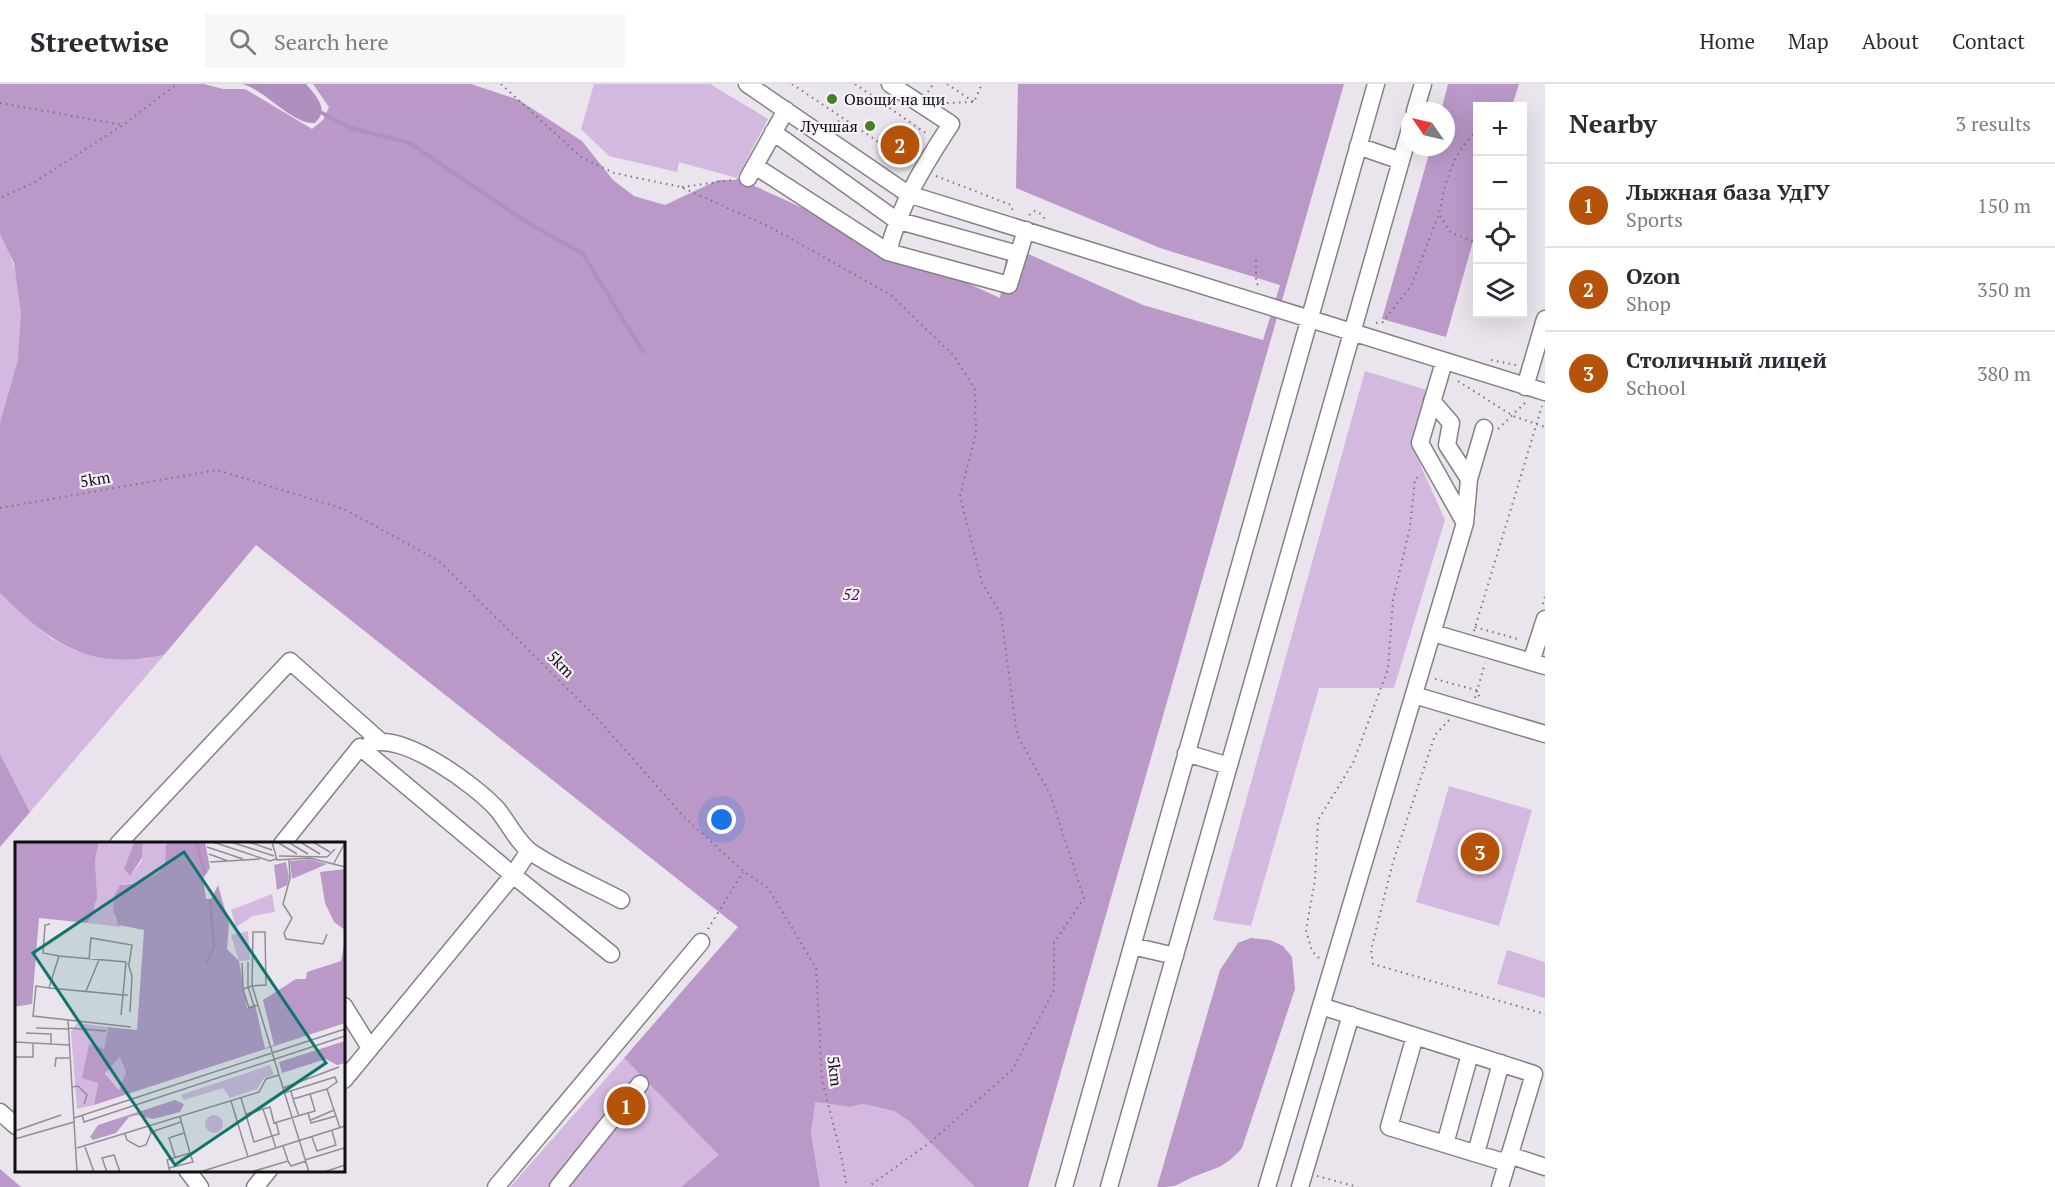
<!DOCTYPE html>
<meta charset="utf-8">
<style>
:root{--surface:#fff;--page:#f7f7f7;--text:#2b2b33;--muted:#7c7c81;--line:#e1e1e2;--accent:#b45309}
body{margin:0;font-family:"PT Serif",serif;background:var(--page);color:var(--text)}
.controls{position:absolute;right:18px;top:18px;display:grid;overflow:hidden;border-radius:0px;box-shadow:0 6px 24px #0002}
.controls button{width:54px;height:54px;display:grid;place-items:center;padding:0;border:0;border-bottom:2px solid var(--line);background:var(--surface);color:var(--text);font:30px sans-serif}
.compass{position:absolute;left:1401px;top:18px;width:54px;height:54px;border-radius:50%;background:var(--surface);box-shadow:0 6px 24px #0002;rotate:304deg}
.you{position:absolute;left:722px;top:736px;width:21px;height:21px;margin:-15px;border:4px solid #fff;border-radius:50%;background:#1a73e8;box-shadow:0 0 0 9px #1a73e833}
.badge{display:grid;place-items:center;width:39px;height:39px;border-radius:50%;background:var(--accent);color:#fff;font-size:20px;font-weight:700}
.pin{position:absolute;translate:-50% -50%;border:3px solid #fff;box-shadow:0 2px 6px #0006}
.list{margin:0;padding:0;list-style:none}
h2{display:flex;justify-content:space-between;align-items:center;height:78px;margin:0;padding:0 24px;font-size:26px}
h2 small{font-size:20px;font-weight:400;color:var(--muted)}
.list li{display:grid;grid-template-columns:39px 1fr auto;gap:18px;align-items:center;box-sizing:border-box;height:84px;padding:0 24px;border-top:2px solid var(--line)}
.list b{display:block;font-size:22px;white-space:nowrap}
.list p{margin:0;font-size:20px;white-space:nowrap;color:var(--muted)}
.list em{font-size:20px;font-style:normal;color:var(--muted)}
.icon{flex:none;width:33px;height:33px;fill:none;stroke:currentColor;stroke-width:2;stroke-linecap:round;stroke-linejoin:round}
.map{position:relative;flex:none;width:1545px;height:1103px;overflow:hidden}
header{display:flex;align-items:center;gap:36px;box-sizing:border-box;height:84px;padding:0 30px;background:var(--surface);border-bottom:2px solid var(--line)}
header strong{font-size:28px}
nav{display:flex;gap:33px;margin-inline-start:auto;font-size:21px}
.search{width:420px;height:54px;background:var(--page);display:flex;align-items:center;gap:15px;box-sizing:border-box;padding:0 21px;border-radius:0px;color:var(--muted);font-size:22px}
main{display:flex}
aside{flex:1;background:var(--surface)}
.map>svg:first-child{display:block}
.green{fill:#d3b8df}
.forest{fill:#ba99c8}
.water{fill:#af8fbe}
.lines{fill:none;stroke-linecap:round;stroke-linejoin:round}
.stream{stroke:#af8fbe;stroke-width:4}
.minor-casing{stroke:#858087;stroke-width:19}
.path{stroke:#79767b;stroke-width:2;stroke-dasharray:1.5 4.5;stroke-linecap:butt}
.minor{stroke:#fff;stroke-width:16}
.poi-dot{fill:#46811d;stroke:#f7f1f9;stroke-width:2}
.labels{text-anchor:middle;stroke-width:4.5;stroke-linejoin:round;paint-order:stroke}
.poi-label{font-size:16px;fill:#0f0e10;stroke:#f7f1f9;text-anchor:start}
.street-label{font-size:16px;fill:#0f0e10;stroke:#f7f1f9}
.park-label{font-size:16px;font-style:italic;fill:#40164f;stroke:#f7f1f9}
.inset-river{fill:none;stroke:#af8fbe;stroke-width:3}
.inset-road{fill:none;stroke:#928e94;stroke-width:1.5}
.view{fill:#0f766e;fill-opacity:0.15;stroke:#0f766e;stroke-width:3}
.inset-edge{fill:none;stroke:#0f0e10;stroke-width:3}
</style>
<header>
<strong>Streetwise</strong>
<div class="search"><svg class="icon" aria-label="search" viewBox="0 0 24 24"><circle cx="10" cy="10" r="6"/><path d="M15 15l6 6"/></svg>Search here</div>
<nav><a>Home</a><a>Map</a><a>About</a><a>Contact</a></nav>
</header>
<main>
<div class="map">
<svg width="1545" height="1103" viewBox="0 0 1545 1103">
<rect width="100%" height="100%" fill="#eae4ec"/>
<path class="green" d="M594,0H710L768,35L737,94L679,78L677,88L609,72L581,45Z
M0,150C32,205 25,282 0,339Z
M1365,287L1430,307L1413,364L1445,436L1394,604H1319L1251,842L1213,836Z
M0,509L52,555L76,567L144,575L164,571L30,728L0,670Z
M1449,702L1532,726L1499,842L1416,818Z
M1507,866L1545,878V914L1497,900Z
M624,974L720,1071L681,1103H510Z
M814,1018L850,1023L863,1020L894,1027L909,1037L975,1103H820L811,1049Z"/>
<path class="forest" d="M0,0H204L223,5H245L312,45L323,36L329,23L313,0H471L519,16L582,57L613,96L634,112L665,121L718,96H736L737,94L1000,214L1008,161L1143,221L1263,256L1280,201L1160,164L1016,104L1018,0H1344L1028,1103H975L909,1037L894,1027L863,1020L850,1023L815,1018L811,1049L820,1103H681L719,1071L624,974L738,843L256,461L164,571C88,587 52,560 0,509V339L18,276L21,229L14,179L0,150Z
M1448,0H1519L1512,22H1478L1477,143L1446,253L1382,235L1431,63H1446V27H1441Z
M0,670L30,728L0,763Z
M1251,854L1270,856L1283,862L1292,873L1295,905L1242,1064C1225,1084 1215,1084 1193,1093C1174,1101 1180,1103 1157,1103L1220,886L1238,859Z
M0,1085L21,1103H0Z"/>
<path class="water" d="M243,0H306C316,12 330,25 315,39C293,41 266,7 243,0Z"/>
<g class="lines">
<path class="stream" d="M322,29L351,44L410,59L523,136L583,170L643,268"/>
<g class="minor-casing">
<path id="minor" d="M747,0L908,110L1545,308
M890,0L951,40C924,81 900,120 888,168L1009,201L1026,146
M1415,27L1423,0
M773,48L896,136L1018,170
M1358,62L1401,77
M755,82L888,168
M748,94L786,26
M1525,303L1545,235
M1432,317L1451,339L1447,361L1469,395L1465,439
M1469,395L1484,344
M1433,549L1545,582
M1531,578L1545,535
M1414,611L1545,650
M370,660C402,647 475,701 497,725C508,738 517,758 531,768C558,787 592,800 621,816
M1186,669L1229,682
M118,760L290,577L379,656
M282,760L360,663L513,791L529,767
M1132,862L1175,872
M344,922L370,964
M1321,922L1534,990L1500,1103
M1415,952L1389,1043L1507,1079
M344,996L513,791L611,870
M0,1028L16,1042
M1445,1060L1470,970
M1476,1069L1501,979
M1509,1071L1545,1083
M187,1086L200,1103
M255,1103L269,1086
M496,1103L701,858
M558,1103L640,1000
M1064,1103L1376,0
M1109,1103L1410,45
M1267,1103L1465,439L1420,359L1444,278
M1300,1103L1351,931"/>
</g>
<path class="path" d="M501,0L581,73L614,89L681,103L772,144L891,211L955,273L975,306L976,349L960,412L982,499L1001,530L1017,651L1050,710L1084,814L1054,859V906L1013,985L932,1057L868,1103
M792,0L910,79
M855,0L927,50
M947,0L974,18
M928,8L933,0
M0,19L123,41
M947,19L974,18L982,0
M835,43L841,33
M1478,47C1453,66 1444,101 1439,130L1451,149L1478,159
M936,92L1011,121L1013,128
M682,103L733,96
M2,113L33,99L123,41L177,0
M1029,131L1035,127L1041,130L1047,138
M1256,176V198L1260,204
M1376,239L1383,238L1411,202L1439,130
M1491,276L1516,281
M1458,297L1513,332L1545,343
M1498,345L1526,318
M0,424L217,386L344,425L439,477L598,635L683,732L743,787L768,804L816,884L822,996L841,1071L847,1103
M1543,520L1545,512
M1475,543L1521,556
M1474,547L1542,322
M1435,595L1476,606L1481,616
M1475,614L1485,579
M1449,636L1435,651L1393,778L1371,866L1373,880L1545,930
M708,845L743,788
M1319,874L1312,867L1306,846L1315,796L1318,736L1353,679L1388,585L1393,516L1410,443L1415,395L1422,391
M1317,1092L1358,1103"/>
<use href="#minor" class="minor"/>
</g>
<g class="poi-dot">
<circle cx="832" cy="15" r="6"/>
<circle cx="870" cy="42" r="6"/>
</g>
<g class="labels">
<g class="poi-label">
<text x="844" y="21">Овощи на щи</text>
<text x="858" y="48" text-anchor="end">Лучшая</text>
</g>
<g class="street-label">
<text transform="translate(95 395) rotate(-10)" y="6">5km</text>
<text transform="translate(561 580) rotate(45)" y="6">5km</text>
<text transform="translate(835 987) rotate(83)" y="6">5km</text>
</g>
<g class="park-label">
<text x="851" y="516">52</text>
</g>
</g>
<g transform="translate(15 758)">
<rect width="330" height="330" fill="#eae4ec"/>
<path d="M84,0H119L109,27L115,34L127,19L128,0H151L150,20L143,31L124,41L108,42L99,75L106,85L72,81L81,61L80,19ZM257,52L260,70L238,74L221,85L216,68ZM233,89L235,118L224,119L216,93ZM62,181L93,185L89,207L74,203L68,236L83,240L79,263L62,267L56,190ZM105,215L111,230L105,248L90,230ZM255,223L259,233L249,236L242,247L215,256L208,246L169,258L166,253ZM190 282a9 9 0 1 1 18 0a9 9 0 1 1-18 0Z" fill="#d3b8df"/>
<path d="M0,0H84L80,19L82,56L77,73L72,81L24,76L17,162L5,164H0ZM119,0H128L127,16L115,34L109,27ZM151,0H190L195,26L188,37L191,57H196L203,43L214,82L212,107L224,119L232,166L240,162L250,206L259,203L248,158L281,137H291L292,130L326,119L330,98V181L79,263L83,241L67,236L74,202L89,207L93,185L122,188L129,88L103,83L98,68L100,52L105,43L124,41L143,31L150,20ZM105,215L111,230L104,248L90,231ZM295,17L312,22L277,37L275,19ZM271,20L274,35L272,43L262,48L259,23ZM330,27V88L319,80L310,61L305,30ZM330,199V221L322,223L311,217L267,231L264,220ZM160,258L169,262L165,270L138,277L122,273L114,275L101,291L78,298L75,295L83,283Z" fill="#ba99c8" fill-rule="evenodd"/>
<path class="inset-river" d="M181,0L190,32M191,122L199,105L195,57"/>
<path class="inset-road" d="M198,0L255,19L261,17M216,0L259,14M234,0L257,8M257,0L262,18L295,16L330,25M262,0L282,12M273,0L293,12M285,0L305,12M298,0L315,10M192,5L228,17M194,12L213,19L245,17M264,14L312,15L320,7M274,17L275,36L268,62L277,76L269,91L271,97L308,102L312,92M195,20L213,19M319,21L330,1M35,82L30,83L28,111L44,114M74,117L76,96L117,103L114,122M233,120V145L239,164M113,121L117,134L115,170M227,121L228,147M34,146L108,153L106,173M71,149L84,118M113,153H108L111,120L44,114L34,146L21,144L18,174L116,185M243,163L234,166L228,147L237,144L251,143L250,90H238L237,144L239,150L264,233L294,330M53,178L62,330M21,186L53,187M53,186L91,189M11,191L36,192V202M0,200L54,203M0,215H18V201M40,225L41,216H54M57,245L63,244L72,253L69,262M268,246L324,225M276,249L278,257L295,252M269,251L320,235L322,240L312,247M226,256L239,300L257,294L261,306M278,257L284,274M216,259L233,315M248,267L255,265L259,281L293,271L296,281L321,274L325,286M293,271L300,269L295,252L312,247L321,274M231,272L248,267L257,294L264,292L261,280M67,273L69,280L330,194M59,276L330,187M296,278L319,268M0,289L46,273M136,290L166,280M110,292L112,298L124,305L131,303L136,291L134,285M297,295L302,309L321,303L317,289M0,297L59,280M70,305L79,330M62,306L244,250L251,237L264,233M160,315L154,296L169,291M290,318L329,306M273,319L276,324L291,319M154,326L178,320L175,311M92,330L87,316L99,313L105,330M155,330L152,318L175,311L165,275M185,330L330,284M236,330L273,319L268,304M309,330L330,323"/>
<path class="view" d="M169,10L311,221L160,323L18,111Z"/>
<rect width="330" height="330" class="inset-edge"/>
</g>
</svg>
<div class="controls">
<button>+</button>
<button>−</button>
<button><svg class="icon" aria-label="locate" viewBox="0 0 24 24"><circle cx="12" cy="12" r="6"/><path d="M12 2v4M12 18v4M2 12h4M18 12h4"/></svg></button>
<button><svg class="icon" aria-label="layers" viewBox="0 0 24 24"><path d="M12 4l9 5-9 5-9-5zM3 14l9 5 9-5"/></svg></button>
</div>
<svg class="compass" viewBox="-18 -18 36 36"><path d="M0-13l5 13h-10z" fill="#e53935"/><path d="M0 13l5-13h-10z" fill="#7c7c81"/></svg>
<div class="you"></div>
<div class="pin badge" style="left:626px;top:1022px">1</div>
<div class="pin badge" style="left:900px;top:61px">2</div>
<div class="pin badge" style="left:1480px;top:768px">3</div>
</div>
<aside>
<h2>Nearby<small>3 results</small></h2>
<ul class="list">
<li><span class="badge">1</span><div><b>Лыжная база УдГУ</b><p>Sports</p></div><em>150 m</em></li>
<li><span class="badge">2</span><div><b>Ozon</b><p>Shop</p></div><em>350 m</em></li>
<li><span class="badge">3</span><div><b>Столичный лицей</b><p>School</p></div><em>380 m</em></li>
</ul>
</aside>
</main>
